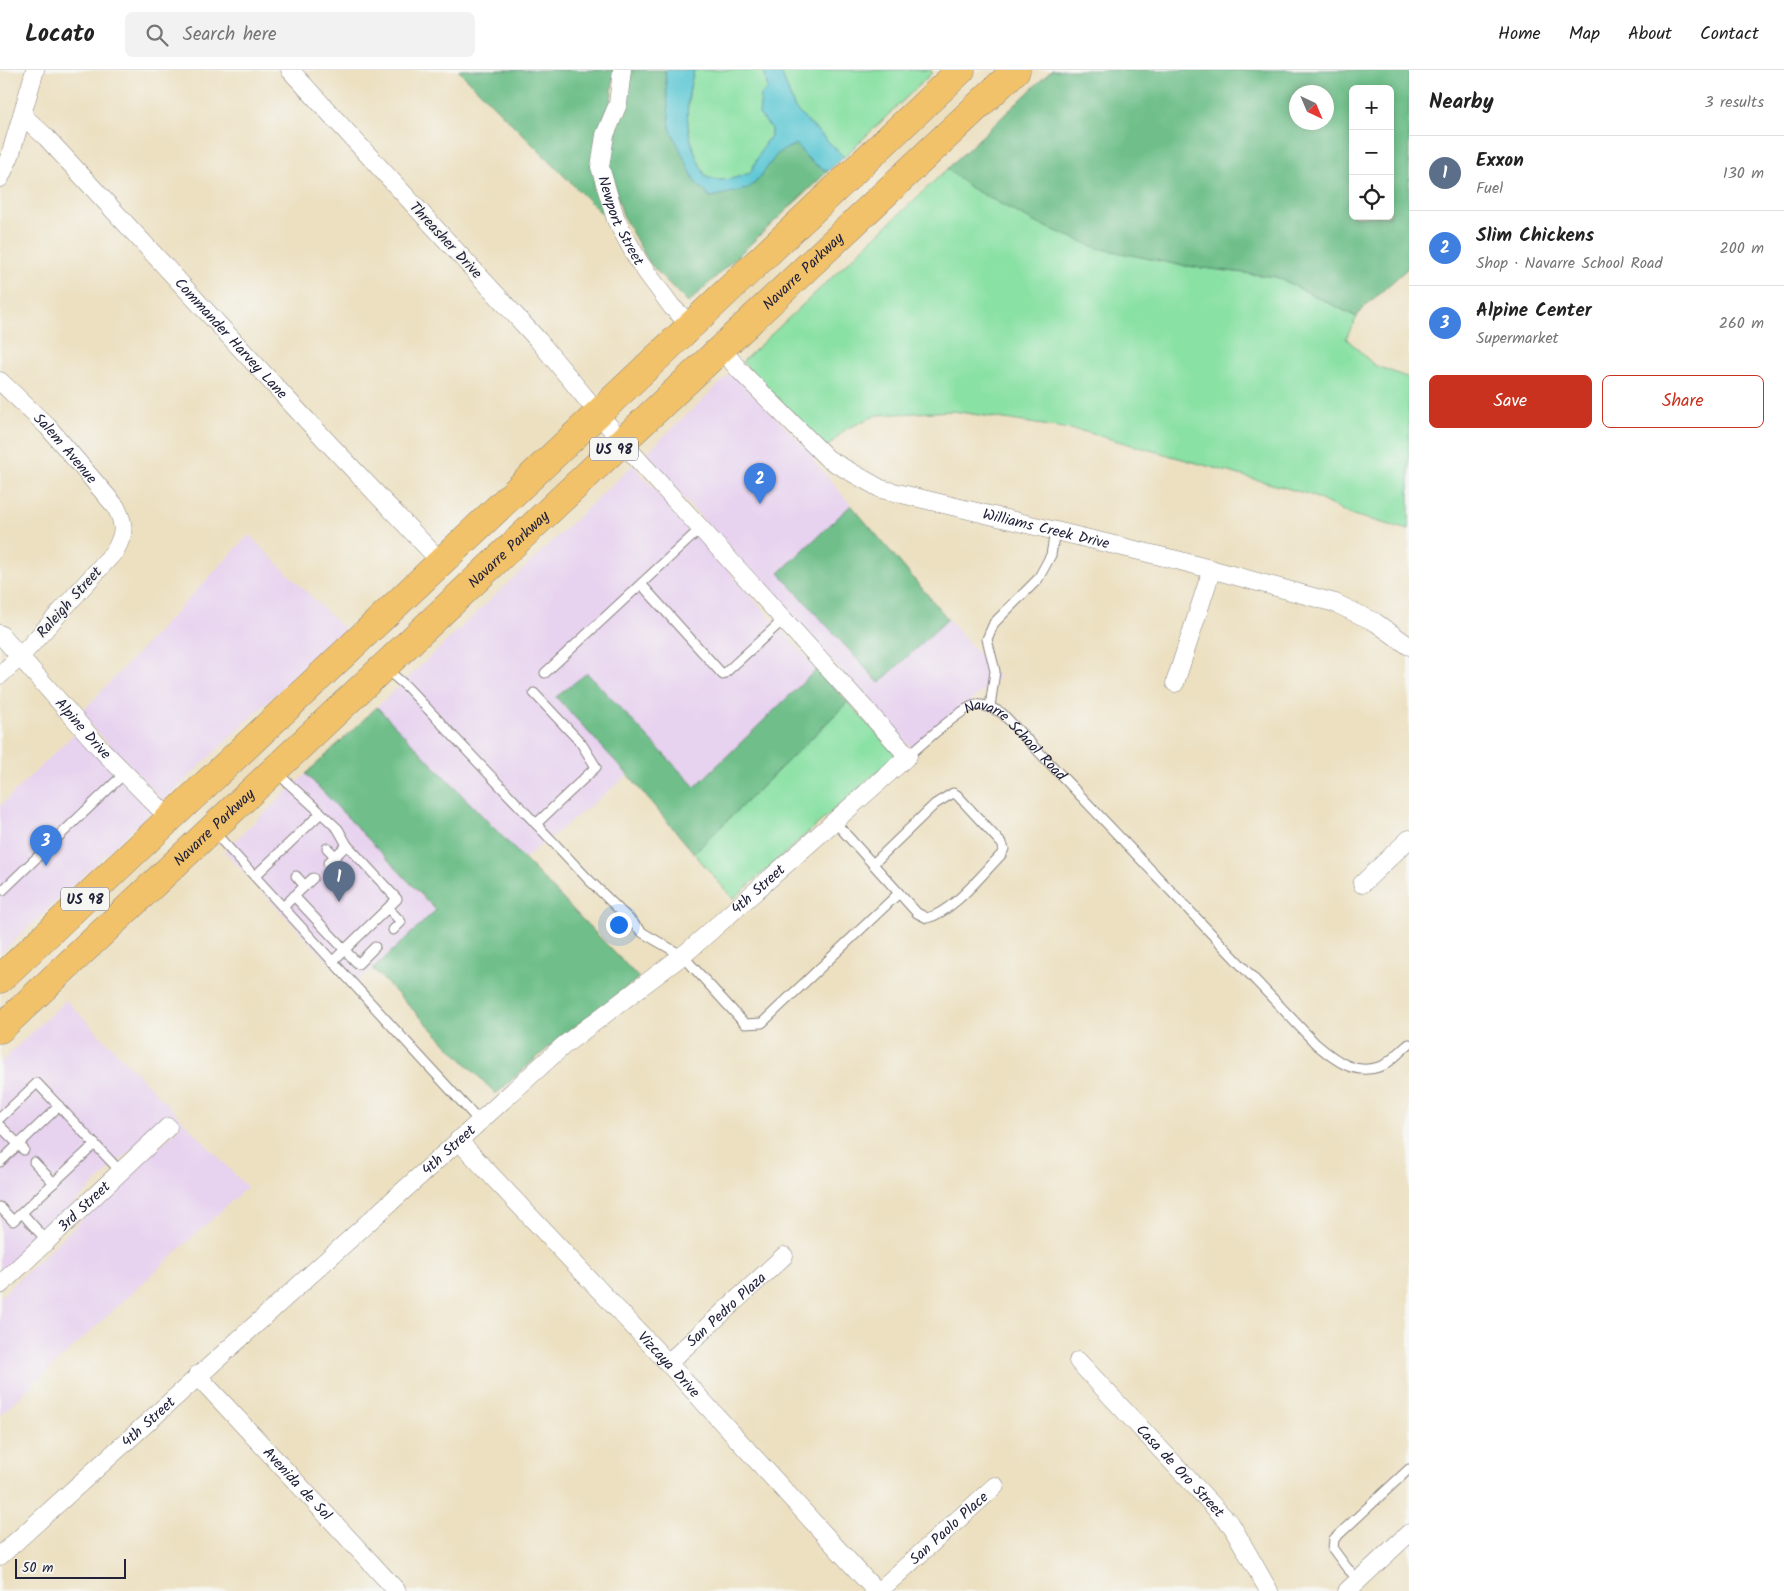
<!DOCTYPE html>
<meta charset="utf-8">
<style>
:root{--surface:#fff;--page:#f2f2f2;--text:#222;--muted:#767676;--line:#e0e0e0;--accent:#c8321e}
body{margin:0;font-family:Kalam,sans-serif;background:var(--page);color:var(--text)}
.controls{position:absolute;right:15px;top:15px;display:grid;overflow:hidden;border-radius:8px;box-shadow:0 2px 8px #0003}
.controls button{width:45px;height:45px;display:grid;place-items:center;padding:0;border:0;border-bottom:1px solid var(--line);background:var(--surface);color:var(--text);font:25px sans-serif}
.compass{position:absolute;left:1289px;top:15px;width:45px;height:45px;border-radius:50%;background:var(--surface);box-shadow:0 2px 8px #0003;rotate:136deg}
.scale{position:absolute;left:15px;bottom:12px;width:111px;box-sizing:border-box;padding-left:5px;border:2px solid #22223b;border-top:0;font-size:14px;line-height:18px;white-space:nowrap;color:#22223b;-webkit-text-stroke:4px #f6f6f2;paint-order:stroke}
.you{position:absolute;left:618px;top:854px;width:18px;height:18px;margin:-12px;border:4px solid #fff;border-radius:50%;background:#1a73e8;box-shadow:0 0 0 8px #1a73e833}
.badge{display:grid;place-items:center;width:32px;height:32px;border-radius:50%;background:var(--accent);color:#fff;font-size:16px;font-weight:700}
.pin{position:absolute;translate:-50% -41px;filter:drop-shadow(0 1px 2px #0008)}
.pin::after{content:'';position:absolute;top:26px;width:18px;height:15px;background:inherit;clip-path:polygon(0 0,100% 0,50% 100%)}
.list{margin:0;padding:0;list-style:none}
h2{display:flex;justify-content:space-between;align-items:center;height:65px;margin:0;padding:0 20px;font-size:21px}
h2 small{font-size:16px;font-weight:400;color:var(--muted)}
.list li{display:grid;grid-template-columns:32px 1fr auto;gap:15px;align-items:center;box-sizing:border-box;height:75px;padding:0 20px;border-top:1px solid var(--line)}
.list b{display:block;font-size:19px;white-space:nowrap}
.list p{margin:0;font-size:16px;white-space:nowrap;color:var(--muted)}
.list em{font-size:16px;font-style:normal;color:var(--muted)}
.actions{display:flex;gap:10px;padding:15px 20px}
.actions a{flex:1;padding:11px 0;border:1px solid var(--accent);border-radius:8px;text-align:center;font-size:18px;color:var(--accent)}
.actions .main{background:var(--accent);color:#fff}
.icon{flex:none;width:28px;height:28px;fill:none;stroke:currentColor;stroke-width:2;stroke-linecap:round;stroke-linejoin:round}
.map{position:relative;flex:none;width:1409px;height:1521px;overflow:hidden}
header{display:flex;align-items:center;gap:30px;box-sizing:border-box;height:70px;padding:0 25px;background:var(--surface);border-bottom:1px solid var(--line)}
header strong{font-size:24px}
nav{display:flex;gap:28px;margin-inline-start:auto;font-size:18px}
.search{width:350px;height:45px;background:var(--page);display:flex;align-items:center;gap:12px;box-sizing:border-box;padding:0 18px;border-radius:8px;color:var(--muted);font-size:19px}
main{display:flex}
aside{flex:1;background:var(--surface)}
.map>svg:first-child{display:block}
.built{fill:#e7d2ef}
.green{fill:#8ae1a4;stroke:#568270}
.forest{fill:#6fbf8a;stroke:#487062;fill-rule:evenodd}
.water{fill:#5bc7d4;stroke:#3e7488}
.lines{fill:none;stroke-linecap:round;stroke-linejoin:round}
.service-casing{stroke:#87817e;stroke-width:11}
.minor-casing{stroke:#87817e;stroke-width:19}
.trunk-casing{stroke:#87817e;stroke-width:29}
.service{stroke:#fff;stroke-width:9}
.minor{stroke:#fff;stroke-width:18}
.trunk{stroke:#f2c26a;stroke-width:28}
.labels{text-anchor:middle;stroke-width:4;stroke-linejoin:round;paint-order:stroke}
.shield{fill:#f6f6f2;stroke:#626272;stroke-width:1}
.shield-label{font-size:14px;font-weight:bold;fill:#22223b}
.street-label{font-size:15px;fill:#22223b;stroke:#f6f6f2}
</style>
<header>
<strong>Locato</strong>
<div class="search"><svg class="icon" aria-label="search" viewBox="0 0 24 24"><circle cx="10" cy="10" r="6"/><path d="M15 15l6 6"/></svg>Search here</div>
<nav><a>Home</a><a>Map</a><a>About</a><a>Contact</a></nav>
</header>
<main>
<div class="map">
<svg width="1409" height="1521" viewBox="0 0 1409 1521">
<rect width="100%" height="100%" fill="#f6f6f2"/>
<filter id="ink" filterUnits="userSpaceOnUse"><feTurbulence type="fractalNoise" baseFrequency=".02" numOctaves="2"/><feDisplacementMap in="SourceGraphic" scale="10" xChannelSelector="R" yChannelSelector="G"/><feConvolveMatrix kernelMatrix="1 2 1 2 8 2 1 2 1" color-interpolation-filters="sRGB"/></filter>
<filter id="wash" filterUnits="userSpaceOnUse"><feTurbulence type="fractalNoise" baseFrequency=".0096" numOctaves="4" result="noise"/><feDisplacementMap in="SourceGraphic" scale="20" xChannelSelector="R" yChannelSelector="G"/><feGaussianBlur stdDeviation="1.12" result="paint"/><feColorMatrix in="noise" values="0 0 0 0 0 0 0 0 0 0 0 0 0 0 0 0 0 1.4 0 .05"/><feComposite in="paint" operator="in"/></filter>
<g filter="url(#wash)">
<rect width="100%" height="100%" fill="#ece0c1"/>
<path class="built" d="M731,303L816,387L813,390L851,435L780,503L879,613L948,549L999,608L912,679L644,385Z
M633,395L817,599L695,717L587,603L556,627L628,705L524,789L377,637Z
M249,465L344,559L163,731L80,644Z
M76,662L152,741L0,884V736Z
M306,704L436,841L373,899L351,916L224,781Z
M66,930L247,1117L0,1345V1227L179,1058L167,1046L0,1203V993Z"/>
<path class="green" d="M694,0H764L768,19L759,44L771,58V67L766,71L750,103C733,109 723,113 706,107C685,66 683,44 694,0Z
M780,0H931L932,3L844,87L795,39Z
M947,99L971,118L1179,195L1277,207L1357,247L1346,268L1374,295L1409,308V460L1349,444L1311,425L1082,361L953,341L877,345L846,359L827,377L742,292Z
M848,632L896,685L733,829L694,783Z"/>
<path class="forest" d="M458,0H614L611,31L597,62L592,96L609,151Z
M631,0H665L670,58L710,127L747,119L757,111L778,82L797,74C805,88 813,95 828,101L688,233L650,194L624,148L608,97L613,68L626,38Z
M1052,0H1409V197L1361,240L1357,247L1277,207L1179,195L1097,178L1034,152L971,118L947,99ZM1353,19H1390V146H1353ZM1296,22H1326V52H1296Z
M851,435L948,549L879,613L779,503Z
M817,599L848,632L694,783L628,705L556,627L587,603L695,717Z
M377,637L639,908L558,969L496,1024L373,899L436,840L306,704Z"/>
<path class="water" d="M665,0H694C683,43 685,67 706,107C723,113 733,109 750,103L766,71L771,67V58L759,44L761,25L768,19L764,0H780L795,39L844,87L828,101C813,95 806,87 796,74L778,83L757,111L747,119L711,127L695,112L670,58Z"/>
</g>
<g filter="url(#ink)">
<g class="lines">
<g class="service-casing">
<g id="service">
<path d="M641,514L723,605L783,550"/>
<path d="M386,599L407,617L587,808L643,863L683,886L745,954L762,953L899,823"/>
<path d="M545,603L700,459"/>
<path d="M534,623L581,673L596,697L536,754"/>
<path d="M990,637L995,601L987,569L994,553L1038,509L1051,485L1055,461"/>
<path id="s1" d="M908,686C921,675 962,637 976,635C985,634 994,639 1002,643L1316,974C1336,991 1355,1006 1382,996C1391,992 1401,980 1409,974"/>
<path d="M277,703L321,743"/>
<path d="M834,751L917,843L927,848C953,842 982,804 1001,785L1004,779L1002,774L957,725L953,723L935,734L873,794"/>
<path d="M213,761L479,1051"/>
<path d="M327,778L335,786"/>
<path d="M328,793L347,775"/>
<path d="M255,806L321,743L338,759L347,775L397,829L333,891"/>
<path d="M296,806L305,816"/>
<path d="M3,820L125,703"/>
<path d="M294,826L358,894L375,877"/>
<path d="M283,837L313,808"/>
<path d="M388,838L401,852L393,860"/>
<path d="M0,1048L37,1013L121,1102"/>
<path d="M0,1056L24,1080"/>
<path d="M0,1092L59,1036"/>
<path d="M34,1092L54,1113"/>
<path d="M0,1137L13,1151L95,1074"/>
<path d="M22,1143L47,1171"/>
<path d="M1359,1510L1347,1498L1333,1479L1334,1469L1409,1399"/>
</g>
</g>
<g class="minor-casing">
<g id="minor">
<path id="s2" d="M622,0L618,34L605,65L600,97L616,150L639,192L672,237L691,255"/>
<path id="s3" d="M22,45L46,67L299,342L441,492"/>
<path d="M0,108L10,86L35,0"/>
<path id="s4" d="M721,278L740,301L828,389L881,419L1177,490L1335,533L1375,552L1409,576"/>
<path id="s5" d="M0,311L48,357L116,437C125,455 125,463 115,481L20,587L0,605"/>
<path id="s6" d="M0,564L101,679L170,749"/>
<path d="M1175,613L1212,499"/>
<path d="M1362,814L1409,769"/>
<path id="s7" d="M458,1070L668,1293L876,1521"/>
<path id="s8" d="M0,1215L168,1057"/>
<path id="s9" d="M1078,1291L1232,1456L1269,1521"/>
<path id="s10" d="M668,1293L784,1186"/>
<path id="s11" d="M197,1305L397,1521"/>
<path id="s12" d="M0,1486L563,976L687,882L908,686L622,372L538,270L290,0"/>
<path id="s13" d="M879,1521L995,1416"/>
<path d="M1347,1521L1409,1463"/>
</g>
</g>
<g class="trunk-casing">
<g id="trunk">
<path d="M0,909L961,0"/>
<path id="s14" d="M0,959L1016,0"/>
</g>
</g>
<use href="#service" class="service"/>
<use href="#minor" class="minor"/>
<use href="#trunk" class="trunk"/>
</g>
</g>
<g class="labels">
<g class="shield">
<rect x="590" y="367.5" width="48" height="23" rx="4"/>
<rect x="61" y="817.5" width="48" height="23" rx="4"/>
</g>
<g class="shield-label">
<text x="614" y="384">US 98</text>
<text x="85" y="834">US 98</text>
</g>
<g class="street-label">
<text dy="5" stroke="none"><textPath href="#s2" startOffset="158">Newport Street</textPath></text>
<text transform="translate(446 170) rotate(47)" y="5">Threasher Drive</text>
<text dy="5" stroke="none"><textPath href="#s14" startOffset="1104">Navarre Parkway</textPath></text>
<text dy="5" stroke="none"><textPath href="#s3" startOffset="306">Commander Harvey Lane</textPath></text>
<text dy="5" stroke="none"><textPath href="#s5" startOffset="94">Salem Avenue</textPath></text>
<text dy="5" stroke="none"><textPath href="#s4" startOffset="385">Williams Creek Drive</textPath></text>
<text dy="5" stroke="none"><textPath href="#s14" startOffset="699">Navarre Parkway</textPath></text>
<text transform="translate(69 532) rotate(-48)" y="5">Raleigh Street</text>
<text dy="5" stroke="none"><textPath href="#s6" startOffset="126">Alpine Drive</textPath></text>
<text dy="5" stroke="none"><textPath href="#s1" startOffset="138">Navarre School Road</textPath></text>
<text dy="5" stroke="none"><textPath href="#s14" startOffset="294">Navarre Parkway</textPath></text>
<text dy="5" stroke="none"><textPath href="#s12" startOffset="1010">4th Street</textPath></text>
<text dy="5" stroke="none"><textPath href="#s12" startOffset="605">4th Street</textPath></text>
<text dy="5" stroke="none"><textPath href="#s8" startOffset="115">3rd Street</textPath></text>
<text dy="5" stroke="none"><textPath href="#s10" startOffset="79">San Pedro Plaza</textPath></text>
<text dy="5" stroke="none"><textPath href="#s7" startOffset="308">Vizcaya Drive</textPath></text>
<text dy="5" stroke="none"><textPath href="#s12" startOffset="200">4th Street</textPath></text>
<text dy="5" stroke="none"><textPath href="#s9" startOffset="150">Casa de Oro Street</textPath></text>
<text dy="5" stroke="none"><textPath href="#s11" startOffset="148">Avenida de Sol</textPath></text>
<text dy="5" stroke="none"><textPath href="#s13" startOffset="94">San Paolo Place</textPath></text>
</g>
</g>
</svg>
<div class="controls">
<button>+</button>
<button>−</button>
<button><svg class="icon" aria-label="locate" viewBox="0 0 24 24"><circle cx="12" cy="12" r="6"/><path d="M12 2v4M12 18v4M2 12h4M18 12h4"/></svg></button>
</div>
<svg class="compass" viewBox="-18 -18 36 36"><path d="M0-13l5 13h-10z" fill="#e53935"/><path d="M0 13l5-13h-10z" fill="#767676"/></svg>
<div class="scale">50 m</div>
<div class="you"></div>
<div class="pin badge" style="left:339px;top:832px;background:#5c6f8a">1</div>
<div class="pin badge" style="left:760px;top:434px;background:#3f7fe0">2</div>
<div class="pin badge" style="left:46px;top:796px;background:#3f7fe0">3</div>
</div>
<aside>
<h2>Nearby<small>3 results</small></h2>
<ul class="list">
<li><span class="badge" style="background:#5c6f8a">1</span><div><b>Exxon</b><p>Fuel</p></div><em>130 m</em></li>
<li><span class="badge" style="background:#3f7fe0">2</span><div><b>Slim Chickens</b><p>Shop · Navarre School Road</p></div><em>200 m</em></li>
<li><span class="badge" style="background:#3f7fe0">3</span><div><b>Alpine Center</b><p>Supermarket</p></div><em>260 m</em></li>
</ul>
<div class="actions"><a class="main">Save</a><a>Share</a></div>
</aside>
</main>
